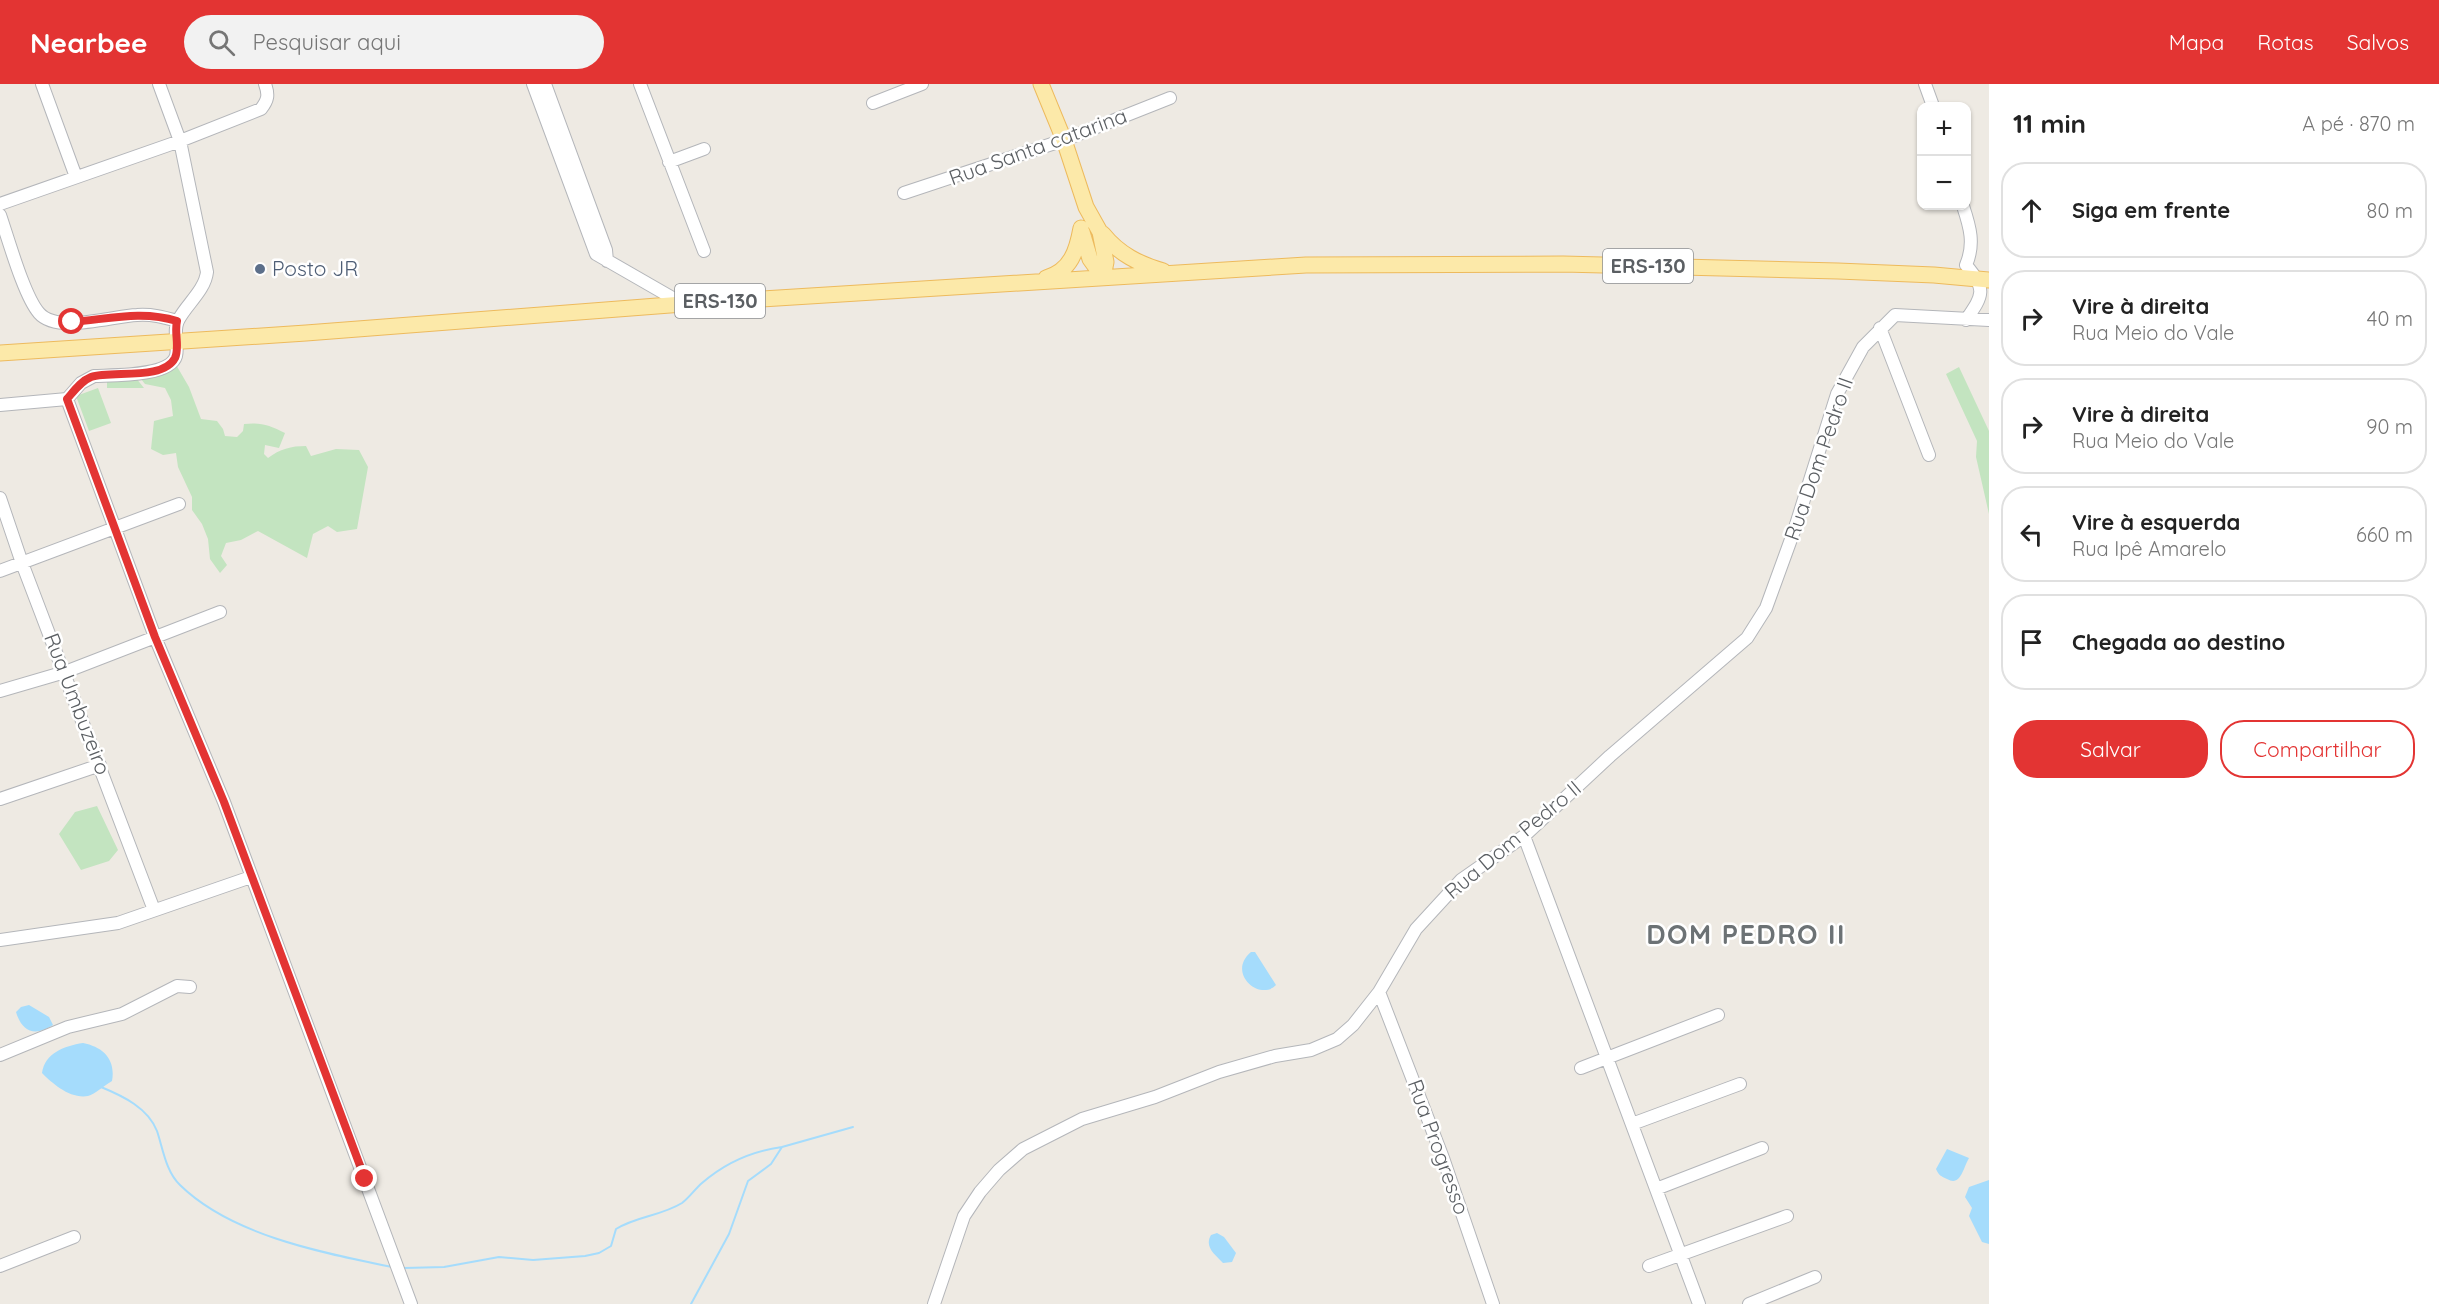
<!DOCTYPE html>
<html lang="pt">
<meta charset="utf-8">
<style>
:root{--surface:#fff;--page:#f2f2f2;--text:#222;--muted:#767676;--line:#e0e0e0;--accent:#e33433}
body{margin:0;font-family:Quicksand,sans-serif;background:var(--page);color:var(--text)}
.controls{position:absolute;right:18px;top:18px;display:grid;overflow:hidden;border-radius:12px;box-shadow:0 2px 4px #0004}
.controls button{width:54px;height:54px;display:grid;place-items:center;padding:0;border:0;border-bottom:2px solid var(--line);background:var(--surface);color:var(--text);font:30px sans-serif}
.stop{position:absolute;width:18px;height:18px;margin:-14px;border:4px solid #e33433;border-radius:50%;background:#fff}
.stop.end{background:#e33433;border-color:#fff;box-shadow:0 2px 6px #0008}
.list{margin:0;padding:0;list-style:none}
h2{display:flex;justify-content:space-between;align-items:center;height:78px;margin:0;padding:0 24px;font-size:26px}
h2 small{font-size:20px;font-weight:400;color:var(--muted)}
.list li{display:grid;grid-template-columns:39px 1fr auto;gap:18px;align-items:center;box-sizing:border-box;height:96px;margin:0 12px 12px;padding:0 12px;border:2px solid var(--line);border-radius:24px}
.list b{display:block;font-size:22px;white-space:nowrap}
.list p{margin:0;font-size:20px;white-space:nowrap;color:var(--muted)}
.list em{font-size:20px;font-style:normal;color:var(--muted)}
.actions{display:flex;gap:12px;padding:18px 24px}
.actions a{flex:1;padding:14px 0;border:2px solid var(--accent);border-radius:24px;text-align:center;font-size:21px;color:var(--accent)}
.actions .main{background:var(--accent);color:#fff}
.icon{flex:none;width:33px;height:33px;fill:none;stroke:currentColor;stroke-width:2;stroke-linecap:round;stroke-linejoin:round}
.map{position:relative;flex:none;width:1989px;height:1220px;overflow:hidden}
header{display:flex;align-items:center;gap:36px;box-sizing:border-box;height:84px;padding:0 30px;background:var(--accent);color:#fff}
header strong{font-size:28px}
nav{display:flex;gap:33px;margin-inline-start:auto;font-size:21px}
.search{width:420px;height:54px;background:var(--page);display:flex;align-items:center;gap:15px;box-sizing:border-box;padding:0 21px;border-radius:33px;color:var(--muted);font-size:22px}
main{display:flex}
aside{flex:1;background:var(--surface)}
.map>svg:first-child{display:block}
.green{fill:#c3e4c0}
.water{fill:#a5dcfc}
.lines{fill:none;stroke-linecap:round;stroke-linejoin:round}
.stream{stroke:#a5dcfc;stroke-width:2}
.minor-casing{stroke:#b4b6ba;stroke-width:14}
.major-casing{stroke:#edba5d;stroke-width:17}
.minor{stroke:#fff;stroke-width:12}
.major{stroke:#fce9a9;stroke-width:15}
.route{stroke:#e33433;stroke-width:8}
.service-dot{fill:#5c6f8a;stroke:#fff;stroke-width:2}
.labels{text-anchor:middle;stroke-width:5;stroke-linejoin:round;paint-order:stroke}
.shield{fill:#fff;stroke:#8c8f92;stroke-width:1.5}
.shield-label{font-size:20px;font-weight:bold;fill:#5b5f63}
.street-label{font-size:21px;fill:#5b5f63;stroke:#fff}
.service-label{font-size:21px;fill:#4e5e75;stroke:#fff;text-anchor:start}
.district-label{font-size:27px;font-weight:bold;letter-spacing:1.5px;fill:#6c7275;stroke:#fff}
</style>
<header>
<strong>Nearbee</strong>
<div class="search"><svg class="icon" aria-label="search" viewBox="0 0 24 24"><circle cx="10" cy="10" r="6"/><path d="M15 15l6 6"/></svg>Pesquisar aqui</div>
<nav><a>Mapa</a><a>Rotas</a><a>Salvos</a></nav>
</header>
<main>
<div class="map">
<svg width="1989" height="1220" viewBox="0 0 1989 1220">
<rect width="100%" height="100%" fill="#eeeae3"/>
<path class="green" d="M175,279L189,303L201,335L217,337L223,345L225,352L237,353L243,347L244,340C260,338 270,341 285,349L279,364L265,361L264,370L268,374C280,365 291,362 306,362L311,372L336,365L359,366L368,383L357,445L337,448L328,442L313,450L307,474L258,447L241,456L226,459L221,472L227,481L220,489L210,475L208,455L202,440L192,426V413L178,383L176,369L163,371L151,365L154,337L173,332L171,316L165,304L145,300L141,295Z
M1959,283L1989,347V430L1976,373L1977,357L1946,290Z
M107,294H136L144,304H107Z
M98,304L111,339L89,347L76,312Z
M97,722L118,766L109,777L81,786L59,750L75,728Z"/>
<path class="water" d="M1251,868H1255L1276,901C1260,918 1226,889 1251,868Z
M29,921L49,933L53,941C35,953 22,948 16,928L21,923Z
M83,959C103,963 116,975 112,997C105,1001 95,1010 88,1012C70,1015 53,1000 42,989C45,969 64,962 83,959Z
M1947,1065L1969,1074C1963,1084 1961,1103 1947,1095C1941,1092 1939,1092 1936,1085Z
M1989,1096V1160L1982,1158L1969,1132L1972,1124L1965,1113L1969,1103Z
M1217,1149L1224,1153L1236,1169L1232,1178L1223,1179C1215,1170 1204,1163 1211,1151Z"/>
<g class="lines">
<path class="stream" d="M101,1003C123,1012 148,1024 157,1047C163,1065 166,1088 180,1101C232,1152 324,1169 392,1183
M404,1184L444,1183L499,1173L533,1176L585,1172L599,1169L611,1162L616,1145C637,1132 661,1132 682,1119C689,1114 695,1105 702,1099C725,1079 752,1067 782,1063
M691,1220L729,1150L748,1097L771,1080L782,1063L853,1043"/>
<g class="minor-casing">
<path id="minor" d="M42,0L76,93
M533,0L596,170L683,220
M545,0L606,166L607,177
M640,0L704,167
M1925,0L1933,22
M873,19L922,0
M669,78L704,65
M904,109L1064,56L1170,14
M0,120L180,57L261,25C268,16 269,11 265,0
M1963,122C1970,143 1975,160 1966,181C1987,206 1983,211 1966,236
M0,131C8,154 24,212 39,229C57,250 112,232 137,231C152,230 163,233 177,237
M1880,244L1929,371
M67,315L155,553L224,718L411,1220
M0,321L67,315L81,299L94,292C112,291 170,293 176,272C179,260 172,246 179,235C187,220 205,206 207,188L180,57L159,0
M0,414L22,479L154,826
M0,487L179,420
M0,607L65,588L220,528
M0,715L100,681
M1524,752L1699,1220
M0,856L118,839L251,793
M1379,908L1443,1074L1493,1220
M0,971L68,943L122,930L177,902L190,903
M1581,984L1718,931
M1632,1040L1740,1000
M1656,1105L1762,1064
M0,1182L74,1153
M1649,1182L1787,1132
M934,1220L964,1132L980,1108L999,1086L1023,1065L1082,1035L1155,1013L1219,988L1275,972L1311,966L1337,955L1353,941L1379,908L1416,845L1461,796L1524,752L1610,672L1747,554L1766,524L1794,447L1837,310L1863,263L1895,231L1989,236
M1749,1220L1815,1193"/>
</g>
<g class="major-casing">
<path id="major" d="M1041,0L1064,56L1086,123L1100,148L1106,178L1103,193
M1082,148L1090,175L1103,193
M1103,150C1119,170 1139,180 1163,187
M1046,194C1071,187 1077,166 1081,144
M0,269L306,249L683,220L1306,181L1563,180L1838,187L1934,191L1989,196"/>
</g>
<use href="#minor" class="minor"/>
<use href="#major" class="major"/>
</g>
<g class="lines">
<path class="route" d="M72,238C109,235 142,226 177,237C174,249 180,263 175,274C163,297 112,286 91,293C81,297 74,307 67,315L155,553L224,718L365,1095"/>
</g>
<circle class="service-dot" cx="260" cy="185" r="6"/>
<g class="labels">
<g class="shield">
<rect x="1603" y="165" width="90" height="34" rx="4.5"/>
<rect x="675" y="200" width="90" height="34" rx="4.5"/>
</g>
<g class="shield-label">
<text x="1648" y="189">ERS-130</text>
<text x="720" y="224">ERS-130</text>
</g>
<g class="street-label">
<text transform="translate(1038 63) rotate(-20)" y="7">Rua Santa catarina</text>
<text transform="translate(1819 375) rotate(-71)" y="7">Rua Dom Pedro II</text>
<text transform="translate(77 620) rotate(69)" y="7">Rua Umbuzeiro</text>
<text transform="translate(1513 756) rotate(-40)" y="7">Rua Dom Pedro II</text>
<text transform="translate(1438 1063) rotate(70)" y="7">Rua Progresso</text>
</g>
<g class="service-label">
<text x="272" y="192">Posto JR</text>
</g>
<g class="district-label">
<text x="1746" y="860">DOM PEDRO II</text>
</g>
</g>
</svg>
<div class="controls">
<button>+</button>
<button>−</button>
</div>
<div class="stop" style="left:72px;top:238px"></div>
<div class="stop end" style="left:365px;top:1095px"></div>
</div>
<aside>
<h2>11 min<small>A pé · 870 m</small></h2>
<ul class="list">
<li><svg class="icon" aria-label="ahead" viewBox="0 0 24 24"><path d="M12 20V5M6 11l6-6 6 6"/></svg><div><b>Siga em frente</b></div><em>80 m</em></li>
<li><svg class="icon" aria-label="right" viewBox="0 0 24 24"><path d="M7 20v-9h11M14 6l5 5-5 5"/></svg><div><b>Vire à direita</b><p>Rua Meio do Vale</p></div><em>40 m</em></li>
<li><svg class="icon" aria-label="right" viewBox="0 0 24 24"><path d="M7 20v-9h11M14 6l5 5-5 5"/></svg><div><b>Vire à direita</b><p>Rua Meio do Vale</p></div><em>90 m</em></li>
<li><svg class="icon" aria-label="left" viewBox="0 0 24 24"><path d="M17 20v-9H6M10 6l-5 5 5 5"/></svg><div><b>Vire à esquerda</b><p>Rua Ipê Amarelo</p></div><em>660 m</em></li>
<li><svg class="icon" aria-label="arrive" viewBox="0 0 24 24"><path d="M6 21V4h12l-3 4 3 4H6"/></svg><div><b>Chegada ao destino</b></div></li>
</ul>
<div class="actions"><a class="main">Salvar</a><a>Compartilhar</a></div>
</aside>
</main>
